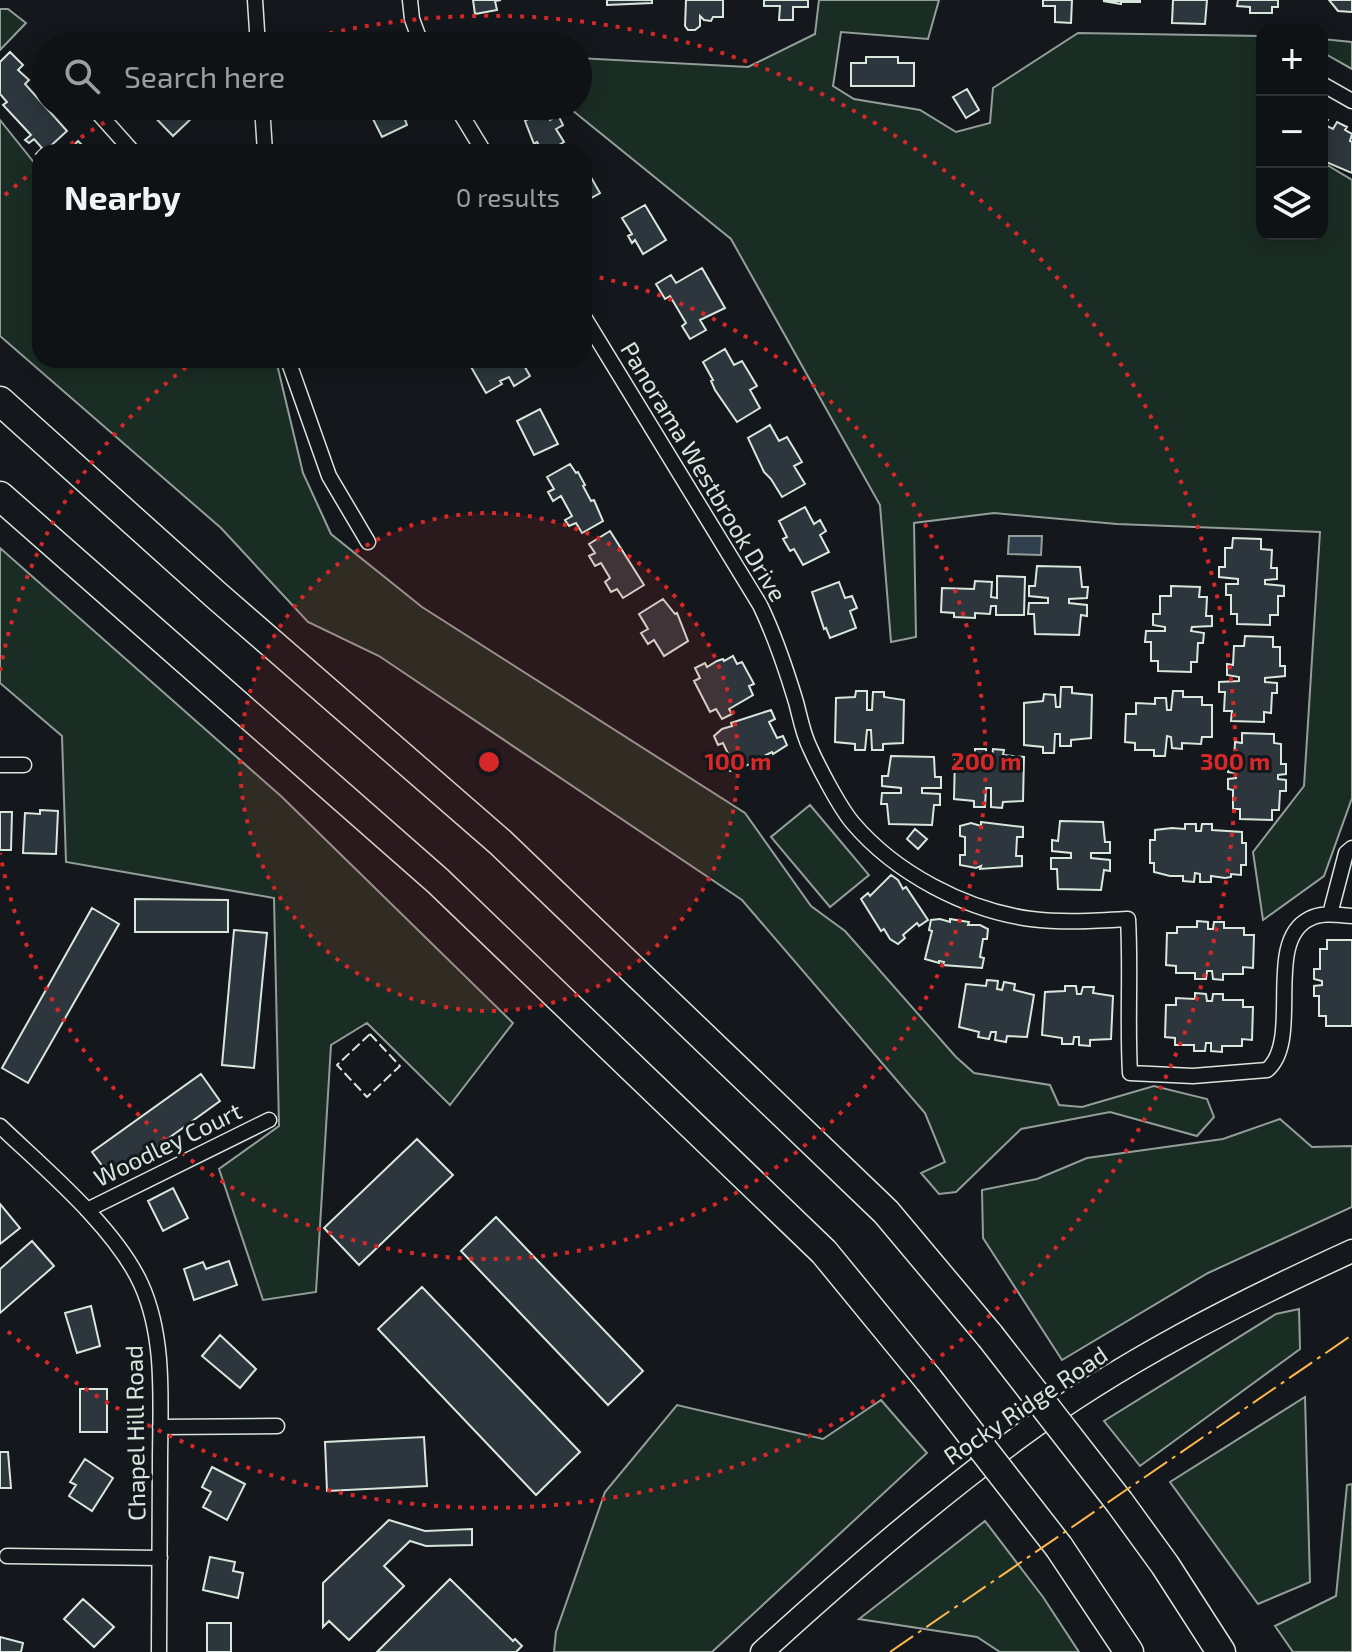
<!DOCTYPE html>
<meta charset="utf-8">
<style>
:root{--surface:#0f1215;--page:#1d2022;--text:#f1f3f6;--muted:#9b9ea0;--line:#2f3234}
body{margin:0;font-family:"Exo 2",sans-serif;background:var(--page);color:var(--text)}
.controls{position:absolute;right:24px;top:24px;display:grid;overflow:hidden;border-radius:16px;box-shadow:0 4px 20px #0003}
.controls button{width:72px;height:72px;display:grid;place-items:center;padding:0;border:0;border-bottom:2px solid var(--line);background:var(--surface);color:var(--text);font:40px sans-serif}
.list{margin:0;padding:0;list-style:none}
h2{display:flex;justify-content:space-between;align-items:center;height:104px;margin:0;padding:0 32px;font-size:34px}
h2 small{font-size:26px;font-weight:400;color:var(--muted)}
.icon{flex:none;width:44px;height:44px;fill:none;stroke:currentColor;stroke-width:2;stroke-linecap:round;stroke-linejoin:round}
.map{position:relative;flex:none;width:1352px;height:1652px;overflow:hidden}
.search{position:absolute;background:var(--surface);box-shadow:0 4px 20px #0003;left:32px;top:32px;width:560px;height:88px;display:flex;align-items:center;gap:20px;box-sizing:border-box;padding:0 28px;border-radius:44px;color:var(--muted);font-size:30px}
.panel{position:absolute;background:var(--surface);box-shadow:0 4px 20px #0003;left:32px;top:144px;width:560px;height:224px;border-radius:24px}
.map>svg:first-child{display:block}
.green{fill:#1a2d24;stroke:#939e99;stroke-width:2}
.water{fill:#2f3f4d;stroke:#939e99;stroke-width:2}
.building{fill:#2c363c;stroke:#d8e6dc;stroke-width:2}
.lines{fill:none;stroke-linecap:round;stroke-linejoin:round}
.street-casing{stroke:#d8e6dc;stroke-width:17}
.secondary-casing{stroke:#d8e6dc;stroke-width:25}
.highway-casing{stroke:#d8e6dc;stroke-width:31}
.street{stroke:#14181c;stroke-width:14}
.secondary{stroke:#14181c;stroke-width:22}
.highway{stroke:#14181c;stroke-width:28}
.highway-bridge-casing{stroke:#d8e6dc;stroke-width:31;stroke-linecap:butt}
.highway-bridge{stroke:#14181c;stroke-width:28}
.fence{stroke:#d8e6dc;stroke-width:2;stroke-dasharray:10 4;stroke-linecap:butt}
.power{stroke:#ffb74d;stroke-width:2;stroke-dasharray:28 6 4 6;stroke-linecap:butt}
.ring{fill:none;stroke:#d62828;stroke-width:4;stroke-dasharray:4 8}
.labels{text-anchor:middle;stroke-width:6;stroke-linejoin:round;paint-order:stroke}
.street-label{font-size:24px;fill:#d8e6dc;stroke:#14181c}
.centre{fill:#d62828;stroke:#14181c;stroke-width:4}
.ring-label{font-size:24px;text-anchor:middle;font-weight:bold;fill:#d62828;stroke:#14181c;stroke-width:6;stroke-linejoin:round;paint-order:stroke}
</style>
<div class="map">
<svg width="1352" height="1652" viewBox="0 0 1352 1652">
<rect width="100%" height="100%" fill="#14181c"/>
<path class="green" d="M819,0H939L928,39L841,32L833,86L854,99L920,110L956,132L990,123L993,88L1078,33L1262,36V234H1322V162L1352,180V798L1324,876L1263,920L1253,852L1304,786L1320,532L1117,524L994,513L914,523L916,637L891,642L880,505L731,239L567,106H578V58L748,67L815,34Z
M0,9H8L26,23L0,50Z
M1322,39L1352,42V69L1322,52Z
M0,120L40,170V360H276L303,473L331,534L422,607L745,813L811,906L845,931L956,1057L974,1073L1050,1085L1059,1105L1082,1107L1154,1086L1207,1099L1214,1117L1197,1136L1110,1112L1021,1129L956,1192L939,1194L921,1173L945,1162L925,1113L742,900L379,656L308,622L221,528L0,336Z
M0,548L282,797L513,1023L450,1105L367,1023L331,1045L316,1292L263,1300L219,1169L279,1126L274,898L66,862L62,736L0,683Z
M810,805L869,875L830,907L771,837Z
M1280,1119L1312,1147L1352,1146V1207L1208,1273L1062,1360L983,1238L982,1190L1037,1179L1087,1158L1223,1139Z
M1299,1309L1300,1349L1140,1466L1104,1421L1276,1314Z
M1305,1397L1310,1582L1258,1604L1170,1482Z
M881,1400L927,1453L712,1652H554L556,1632L605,1492L677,1405L823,1439Z
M1352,1484V1652H1293L1275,1626L1336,1596L1347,1485Z
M985,1521L1043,1597L1079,1652H1000L977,1637L859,1619Z"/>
<path class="water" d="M1009,536H1042L1041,555L1008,554Z"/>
<path class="building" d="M473,0H501L495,1L497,10L475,14Z
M607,0H652V3L607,5Z
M686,0H723V17H713L711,21L704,20L700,16V26L695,30H688L685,26Z
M764,0H808V7H793V20H779L780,6H764Z
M1043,0H1072L1071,23L1055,22V6H1043Z
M1140,0V2H1121V4L1103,1Z
M1173,0H1207L1205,24L1172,23Z
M1238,0H1278V7H1272V13H1250V7L1237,6Z
M1329,0H1352V12L1338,11Z
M10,52L23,65L18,70L29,80L25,84L67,131L44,152H40L39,157L36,154L42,148L34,139L29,143L25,140L31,135L3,105L7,102L0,94V62Z
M866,57H898V63H914V86H851V63H866Z
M967,89L979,110L966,118L953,97Z
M144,106H186L195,115L173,136Z
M362,106H400L407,125L382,137L370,113L367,115Z
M544,110L550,120L558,115L563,125L556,129L564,142L547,152H543L537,142L534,144L525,121Z
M1322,117L1328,120L1325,125L1333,129L1337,122L1347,127L1345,130L1352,134L1350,141L1352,142V173L1326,162L1327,159L1322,156Z
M78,141L89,152H67Z
M584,165L600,193L584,202Z
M645,205L666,240L643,254L635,240L632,243L628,236L632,234L622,218Z
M702,268L725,308L700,320L706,330L690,339L682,326L686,323L670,296L665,299L656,284L671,275L676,283Z
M725,349L734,365L742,361L757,386L750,390L760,408L737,422L715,390L711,381L713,380L703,362Z
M467,360H515L517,365L522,362L530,376L514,386L509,377L500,381L502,384L486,393Z
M540,409L558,444L534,455L517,421Z
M770,425L779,441L787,437L802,462L794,466L805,484L782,497L771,479L764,472L748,438Z
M570,464L576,473L578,472L585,485L583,486L591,501L594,500L603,521L582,533L576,523L569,526L565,520L572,516L561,496L553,501L548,492L554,489L547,477Z
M805,507L814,524L820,520L826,531L820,535L829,552L803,565L794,549L790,551L783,539L787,537L779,521Z
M610,531L644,585L623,598L617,589L611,592L605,582L610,578L601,563L595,566L589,556L595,553L589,544Z
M1233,538L1261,539V549L1272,550L1271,568H1277V579L1265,580V584L1284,586V596H1278V615H1270V625L1237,624V614H1231V595H1226V584H1238V579L1219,577V567H1225V548H1232Z
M1037,566L1080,567L1082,587H1088L1087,598L1069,599V603L1087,605V616L1081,615L1079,635L1035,634L1034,614H1028L1029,603H1048V598L1029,596V586H1035Z
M997,576L1025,577L1024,615H996V606H991L990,614L975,613V618L954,617V613L941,612L942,588L974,589L975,581L992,582L991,597L997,598Z
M839,582L845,598L852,596L857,608L850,611L856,628L830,638L826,628L824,629L812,592Z
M1171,586L1200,587L1199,597H1207L1206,616H1212V626L1192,627L1191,631L1204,633L1203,643H1198L1197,662H1191V672L1158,671V661H1151V642H1145L1146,631H1165V627L1153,625V614H1160V596H1171Z
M663,599L675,614L677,613L688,641L664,656L654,640L648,644L641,633L648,629L639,614Z
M1245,636L1273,637V647H1280V666H1285V676L1265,678V682L1277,683V693H1272L1271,713L1264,712V722L1231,721L1232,711H1224L1225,692H1219V682L1239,681V677L1227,675V664L1233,665L1234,646H1244Z
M733,656L737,664L742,662L754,684L749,686L753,695L729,709L732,714L722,719L716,709L710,712L694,681L700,678L695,668L705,663L707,667L717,661L723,659L724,661Z
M1061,687H1072V693L1092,695L1091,738L1071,740V746H1060V734H1055L1054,753H1043V747L1024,745V703L1043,701L1044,694L1055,695L1056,707H1060Z
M856,691H867V710H872L873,692H884V697L904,700L903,743L883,744V750H872L871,730H867L865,750H855V744L835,742L836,698L855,697Z
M1173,691H1183V697H1202V705H1212V737H1202L1201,744L1182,743V749L1172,748L1171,737L1167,736L1165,756H1154V750H1135V743L1125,742L1126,714H1136V703L1155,704V698H1166L1167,710H1171Z
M771,710L775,719L769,722L777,738L783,736L787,745L773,754L772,752L766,755L768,758L730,771L726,762L731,760L723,743L718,745L714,736L722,729L732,726L731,723Z
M1242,733L1274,734V743L1281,744V764H1286V774L1278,775V779L1286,780V791H1280L1279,810H1272V820L1240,819V809H1233V790L1228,789V779L1236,778V773L1228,772V762H1234L1235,742L1242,743Z
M975,749H986L987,768H991L993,749L1004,750L1003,755L1024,757L1023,801L1003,802L1002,808L991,807V788H986L985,807H974V801L954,799L955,756L975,755Z
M891,756L934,757L935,777H941V788H922V793L940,794V805H934L932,825L889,824L887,804H881L882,793H901V788L882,786V776H888Z
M40,810L58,811L56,854L23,853L25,813L40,814Z
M0,812H12L11,850H0Z
M1060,821L1103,822L1105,842H1110V853H1091V858L1110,860V871L1104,870L1101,890L1058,889L1057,869H1051V858H1071V853L1052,851V840L1058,841Z
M981,822L1023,827V837H1017L1016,856H1022V866L980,869L981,866L976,868L960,865V855H965V837L960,836V826L971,823L981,826Z
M1185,824H1196V831H1201L1202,824H1212V830L1242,832V843H1246V865H1241V875L1231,874V877L1225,878L1211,876V882H1200V874L1195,873L1194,882L1183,881V876H1170L1154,872V863H1150V840H1155V830L1172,828L1185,829Z
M915,829L927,839L918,849L907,839Z
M891,875L898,880L903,889L906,887L928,920L919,926L917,923L903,935L905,938L898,944L890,939L884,929L881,931L861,899L868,893L870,896Z
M135,899L228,900V932H135Z
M92,908L119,924L28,1083L2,1068Z
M940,919L950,922V919L969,922L968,925H980L988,929L987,939H983L980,957L984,958L982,968L943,965L944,962L939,961V963L925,959L932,931L929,930L931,920Z
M1197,921L1208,922V929H1213L1214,922H1224V928H1244V935H1254L1253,968L1243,967V974H1223V980L1213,979L1212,971H1207L1206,979H1195V973H1176V966L1166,965L1167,933H1177V927H1197Z
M234,930L267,933L254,1068L222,1065Z
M1327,940H1352V1026H1326V1016H1319V996H1314V986L1322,985V981L1314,979V969H1320V949H1327Z
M987,980L998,981L997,989L1002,990L1004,982L1015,984L1014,990L1034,995L1027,1037L1007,1036L1006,1042L995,1040L996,1032H991L989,1039L978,1037L979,1032L959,1027L966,984L986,986Z
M1065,986H1076L1077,994H1081L1083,987H1094L1093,993L1113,996L1111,1039L1090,1040V1046L1079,1045V1037H1074L1073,1044H1062V1038L1042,1035L1045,992L1065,991Z
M1195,993L1206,994L1207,1001H1212L1213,994H1223V1000H1243V1007H1253L1252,1040L1242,1039V1046H1222V1052L1211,1051V1043H1206L1205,1051H1194V1045H1175V1038L1165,1037L1166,1005H1176V998L1195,999Z
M201,1074L220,1101L112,1179L92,1152Z
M417,1139L453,1175L359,1265L324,1228Z
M173,1188L188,1218L163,1231L148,1201Z
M0,1204L20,1228L0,1244Z
M496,1217L643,1371L608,1405L461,1251Z
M32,1241L54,1266L0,1313V1269Z
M229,1261L237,1285L194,1300L184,1269L203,1262L206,1269Z
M422,1287L580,1452L536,1495L378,1329Z
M91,1306L100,1346L77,1353L65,1313Z
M220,1335L256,1369L240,1388L202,1356Z
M80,1389H107V1432H80Z
M424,1437L427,1486L327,1491L325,1442Z
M0,1452H8L11,1488H0Z
M85,1459L113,1478L92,1511L69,1496L76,1485L70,1482Z
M212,1467L245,1484L227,1520L203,1507L211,1492L202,1487Z
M389,1520L425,1531L472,1529V1545L426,1546L410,1541L384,1566L404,1586L349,1640L329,1621L323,1627V1583Z
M210,1557L235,1562L233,1571L243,1573L238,1598L203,1590Z
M450,1579L513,1641L515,1639L522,1646L516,1652H377Z
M83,1599L114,1627L94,1647L64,1619Z
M207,1623H231V1652H207Z
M0,1637L23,1643L21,1652H0Z"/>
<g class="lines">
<g class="street-casing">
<path id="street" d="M255,0L258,46
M410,0L412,19L422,46
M1322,84L1352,101
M92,106L133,152
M262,106L265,152
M456,106L484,152
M584,317L760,605C775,636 786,669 796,702C800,717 803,734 810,748C819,768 839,806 852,822C895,873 965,910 1031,919C1063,923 1095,921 1128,919C1131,970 1127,1021 1130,1073L1193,1076L1267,1070C1303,1040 1263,942 1309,919C1322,912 1338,915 1352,916
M288,360L329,476L368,542
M0,765H24
M1330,914L1346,853L1352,848
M0,1126C45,1169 115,1227 141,1284C166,1339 160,1404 160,1464C160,1526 159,1589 159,1652
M87,1210L269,1120
M160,1427L277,1426
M7,1556L160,1558"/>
</g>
<g class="secondary-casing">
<path id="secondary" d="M762,1652C844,1577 928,1504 1018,1438C1121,1362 1236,1304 1352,1251"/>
</g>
<g class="highway-casing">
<path id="highway" d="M0,401L216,595L500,842L886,1212L990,1336
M0,496L438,881L824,1252L929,1380
M1120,1503L1165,1565L1221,1652
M1059,1547L1129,1652"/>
</g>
<use href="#street" class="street"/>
<use href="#secondary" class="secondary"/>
<use href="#highway" class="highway"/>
<g class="highway-bridge-casing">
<path id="highway-bridge" d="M990,1336L1120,1503
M929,1380L1059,1547"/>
</g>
<use href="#highway-bridge" class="highway-bridge"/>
<path class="fence" d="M370,1034L400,1066L367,1097L337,1065Z"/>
<path class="power" d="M890,1652L1352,1335"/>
</g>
<circle cx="489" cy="762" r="249" fill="#d62828" fill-opacity=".12"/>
<g class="ring">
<circle cx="489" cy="762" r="249"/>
<path d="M0 671A497 497 0 0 1 193 362M588 275A497 497 0 1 1 0 853"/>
<path d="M5 195A746 746 0 0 1 35 170M61 151A746 746 0 0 1 133 106M283 45A746 746 0 1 1 5 1329"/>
</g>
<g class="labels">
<g class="street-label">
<text transform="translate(703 472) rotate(59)" y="8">Panorama Westbrook Drive</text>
<text transform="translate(168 1145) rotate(-26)" y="8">Woodley Court</text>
<text transform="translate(1026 1406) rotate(-34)" y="8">Rocky Ridge Road</text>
<text transform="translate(136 1433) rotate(-91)" y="8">Chapel Hill Road</text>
</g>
</g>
<circle cx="489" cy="762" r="12" class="centre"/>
<g class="ring-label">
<text x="738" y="770">100 m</text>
<text x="986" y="770">200 m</text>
<text x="1235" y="770">300 m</text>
</g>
</svg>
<div class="controls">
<button>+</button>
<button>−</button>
<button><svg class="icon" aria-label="layers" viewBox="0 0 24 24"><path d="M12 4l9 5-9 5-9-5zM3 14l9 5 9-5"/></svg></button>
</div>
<div class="search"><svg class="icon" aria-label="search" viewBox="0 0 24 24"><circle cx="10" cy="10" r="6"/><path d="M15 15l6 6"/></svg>Search here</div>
<section class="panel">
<h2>Nearby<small>0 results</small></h2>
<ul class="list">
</ul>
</section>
</div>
